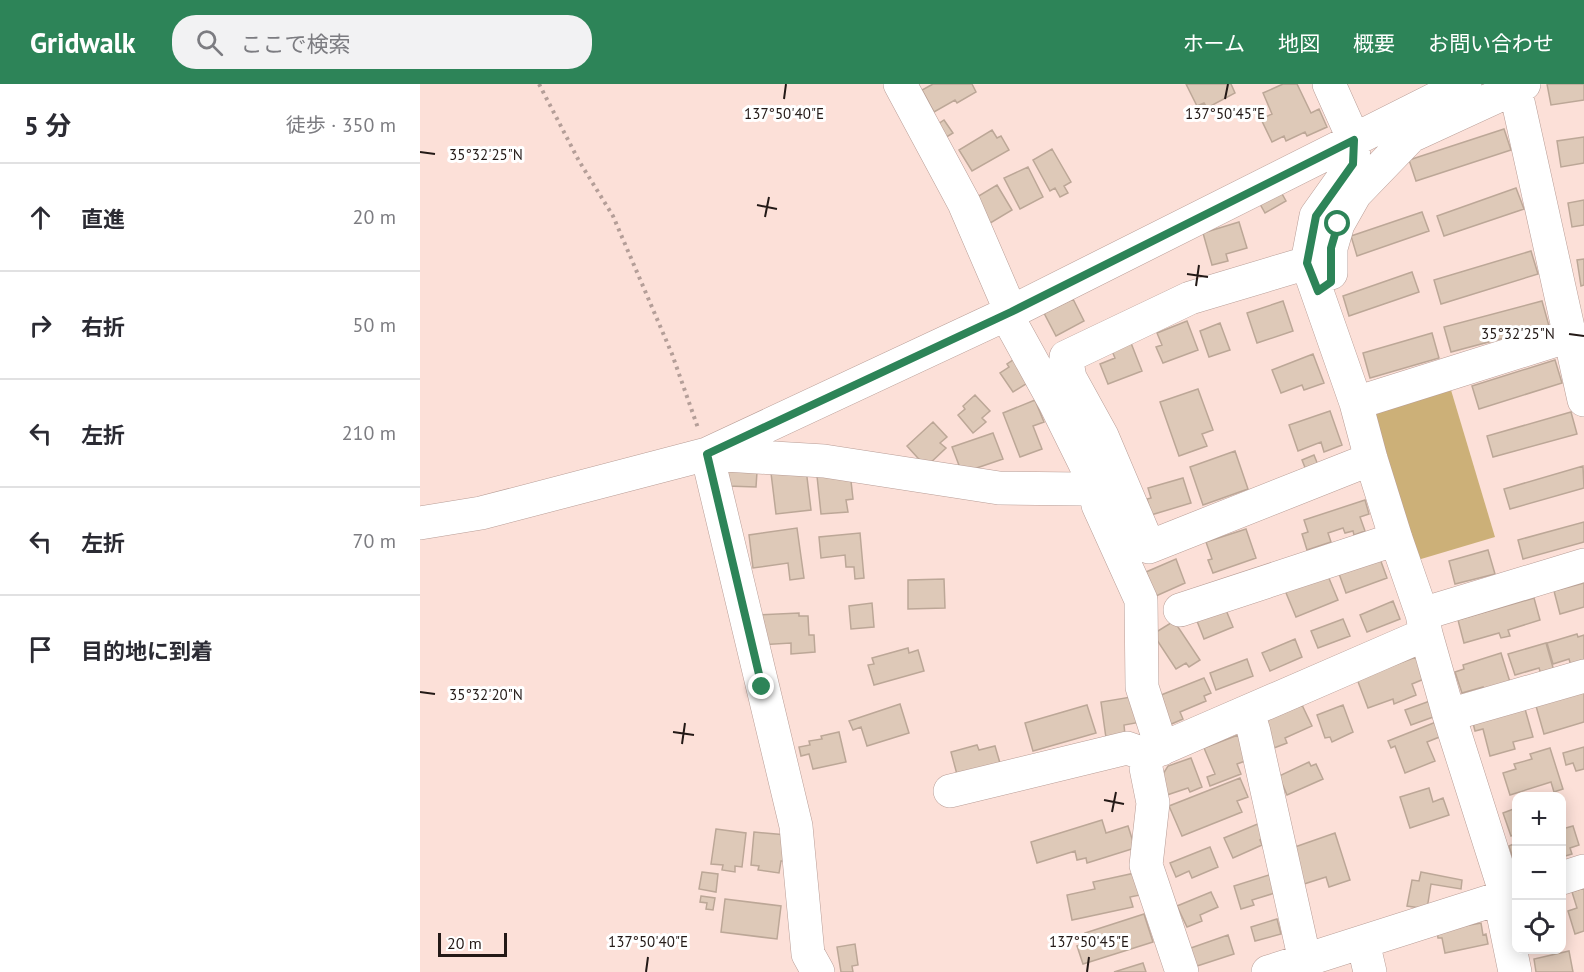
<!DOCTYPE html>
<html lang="ja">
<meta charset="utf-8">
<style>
:root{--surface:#fff;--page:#f2f2f3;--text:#2b2b33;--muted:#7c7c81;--line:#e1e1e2;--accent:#2d8458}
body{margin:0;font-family:"PT Sans","Noto Sans JP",sans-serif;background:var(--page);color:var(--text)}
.controls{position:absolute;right:18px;bottom:18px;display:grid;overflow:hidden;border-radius:12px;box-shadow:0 3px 15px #0003}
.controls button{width:54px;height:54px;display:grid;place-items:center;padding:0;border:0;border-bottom:2px solid var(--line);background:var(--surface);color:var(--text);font:30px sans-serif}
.scale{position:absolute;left:18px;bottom:15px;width:69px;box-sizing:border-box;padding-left:6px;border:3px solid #231916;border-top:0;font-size:16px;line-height:21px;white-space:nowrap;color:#231916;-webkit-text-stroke:4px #fff;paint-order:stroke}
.stop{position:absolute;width:18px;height:18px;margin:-14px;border:4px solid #2d8458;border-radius:50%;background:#fff}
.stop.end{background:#2d8458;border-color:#fff;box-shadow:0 2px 6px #0008}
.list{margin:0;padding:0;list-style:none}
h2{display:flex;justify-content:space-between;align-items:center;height:78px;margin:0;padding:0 24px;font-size:26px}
h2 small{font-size:20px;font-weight:400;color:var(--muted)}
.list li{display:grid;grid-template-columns:39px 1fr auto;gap:18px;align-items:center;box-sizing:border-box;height:108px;padding:0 24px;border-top:2px solid var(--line)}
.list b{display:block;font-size:22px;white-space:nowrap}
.list em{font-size:20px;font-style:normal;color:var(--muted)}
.icon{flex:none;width:33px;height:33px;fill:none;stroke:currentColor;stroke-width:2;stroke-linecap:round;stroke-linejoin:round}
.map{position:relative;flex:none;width:1164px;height:888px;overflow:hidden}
header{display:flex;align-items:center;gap:36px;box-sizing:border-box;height:84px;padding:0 30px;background:var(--accent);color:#fff}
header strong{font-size:28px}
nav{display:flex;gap:33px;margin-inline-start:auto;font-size:21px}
.search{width:420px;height:54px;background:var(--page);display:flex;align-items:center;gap:15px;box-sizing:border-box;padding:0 21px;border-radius:24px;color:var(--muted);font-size:22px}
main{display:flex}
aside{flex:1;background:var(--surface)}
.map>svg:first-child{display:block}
.green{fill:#ccb078}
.building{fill:#dec9b8;stroke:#bca797;stroke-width:1.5}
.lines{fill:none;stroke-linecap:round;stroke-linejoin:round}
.minor-casing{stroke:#b89d96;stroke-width:34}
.path{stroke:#b49e98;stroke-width:4;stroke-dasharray:3 4.5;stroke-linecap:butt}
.minor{stroke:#fff;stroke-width:33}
.route{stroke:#2d8458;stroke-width:8}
.ticks{fill:none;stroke:#231916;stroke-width:2}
.ticks-label{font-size:15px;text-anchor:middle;fill:#231916;stroke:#fff;stroke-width:6;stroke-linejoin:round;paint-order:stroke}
</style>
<header>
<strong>Gridwalk</strong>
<div class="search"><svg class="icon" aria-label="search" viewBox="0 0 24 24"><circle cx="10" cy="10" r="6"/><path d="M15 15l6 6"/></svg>ここで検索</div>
<nav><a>ホーム</a><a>地図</a><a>概要</a><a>お問い合わせ</a></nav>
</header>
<main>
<aside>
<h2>5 分<small>徒歩 · 350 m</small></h2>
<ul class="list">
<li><svg class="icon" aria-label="ahead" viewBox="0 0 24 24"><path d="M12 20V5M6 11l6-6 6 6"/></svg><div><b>直進</b></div><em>20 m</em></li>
<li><svg class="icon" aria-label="right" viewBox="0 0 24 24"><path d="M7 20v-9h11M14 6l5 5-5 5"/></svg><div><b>右折</b></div><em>50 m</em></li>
<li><svg class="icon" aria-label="left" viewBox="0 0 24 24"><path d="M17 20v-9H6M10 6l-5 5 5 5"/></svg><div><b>左折</b></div><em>210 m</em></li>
<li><svg class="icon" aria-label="left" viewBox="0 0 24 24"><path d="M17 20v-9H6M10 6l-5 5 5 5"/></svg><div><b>左折</b></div><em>70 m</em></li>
<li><svg class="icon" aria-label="arrive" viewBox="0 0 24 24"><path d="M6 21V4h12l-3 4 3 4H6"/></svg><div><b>目的地に到着</b></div></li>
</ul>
</aside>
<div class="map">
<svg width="1164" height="888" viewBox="0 0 1164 888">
<rect width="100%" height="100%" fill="#fce0d8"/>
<path class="green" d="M1031,306L1075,453L991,478L947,331Z"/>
<path class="building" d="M513,0H552L556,8L537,19L535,16L514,28L502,6Z
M766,0H811L815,9L787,24L784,19L777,22Z
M863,0H877L891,29L899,25L907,43L887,52L885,48L866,57L864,52L852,58L841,35L852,30L843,9Z
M1127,0H1164V16L1131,21Z
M524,36L533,49L520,57L512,44Z
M1084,45L1091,66L996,97L989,76Z
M572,46L577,54L581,52L589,66L552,87L539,66Z
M1164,53V79L1141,83L1137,57Z
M632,65L651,98L644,102L648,109L640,113L635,104L630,107L613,76Z
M608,83L623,113L600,125L584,94Z
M577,101L592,126L567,141L552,116Z
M1096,104L1104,125L1024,152L1017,132Z
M861,108L866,117L845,129L840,120Z
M1164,116V141L1152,143L1148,119Z
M1002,128L1009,147L937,172L931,152Z
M819,138L827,164L806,170L808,177L792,181L783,149Z
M1111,167L1118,190L1021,220L1014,196Z
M1164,175V201L1161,202L1157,176Z
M992,188L999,208L929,232L923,212Z
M653,215L664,237L636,252L624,229Z
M863,217L873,247L837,259L827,229Z
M1122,217L1129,242L1031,268L1024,243Z
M767,237L778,266L743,279L736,263L742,261L737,249Z
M800,239L810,266L789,273L780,247Z
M1012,249L1019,274L950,294L943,269Z
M711,259L722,287L688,300L680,280L695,274L692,267Z
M893,270L904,299L884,306L882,301L861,309L852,286Z
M596,274L614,295L593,308L580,289L589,283L587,280Z
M1135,276L1142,299L1059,325L1052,302Z
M778,305L793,346L782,350L787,362L759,372L740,318Z
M555,311L570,327L562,334L566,338L553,349L538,331L545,325L543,322Z
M615,316L624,338L613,342L622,365L600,373L583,329Z
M910,327L922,361L904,368L901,358L878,367L869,341Z
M1151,328L1157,350L1073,373L1067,352Z
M513,338L527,353L520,359L526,364L506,383L487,362Z
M573,349L583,375L542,389L532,363Z
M815,367L828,405L783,421L770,383Z
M894,371L898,381L886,386L882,376Z
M1163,382L1164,404L1090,425L1084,405Z
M386,385L391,426L356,430L351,389Z
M308,387L337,388L336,403L307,402Z
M430,388L433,415L426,416L428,428L401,430L397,392Z
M763,394L771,419L731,431L727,415L731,414L728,404Z
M945,416L949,430L940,433L945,447L934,451L933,447L925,449L923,444L908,449L911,458L887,466L882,450L888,448L884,436Z
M1164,438V458L1103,475L1098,456Z
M377,444L384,494L370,496L368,479L333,484L329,451Z
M826,445L836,474L793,489L788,476L792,475L786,458Z
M440,449L444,494L435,495L434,483H426L425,471L401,474L399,453Z
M1068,466L1075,490L1035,500L1029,477Z
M959,472L967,494L926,509L918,487Z
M756,475L765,499L736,512L726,488Z
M908,492L918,516L876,533L864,504Z
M524,495L525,524L488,525V496Z
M1164,499V523L1140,530L1134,507Z
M1114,514L1120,536L1088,546L1090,552L1081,554L1079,549L1044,559L1038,536Z
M973,517L980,535L947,548L940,531Z
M452,519L454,543L431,545L429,522Z
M806,526L813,543L784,555L777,537Z
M379,529V532H388L389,551H394L395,568L371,570V559L338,561L336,531Z
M923,535L930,552L898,564L891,547Z
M754,537L780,576L769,583L766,579L756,585L733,550Z
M1157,550L1158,553L1164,551V578L1151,582L1149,575L1133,580L1127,559Z
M875,555L882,573L850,587L842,569Z
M1126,559L1134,587L1121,590L1119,584L1095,591L1088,570Z
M488,564L489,569L498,566L504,587L454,601L448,581L454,580L452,574Z
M1081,569L1090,598L1063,606V603L1042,609L1035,588L1044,585L1043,581Z
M996,573L1004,595L992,600L996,611L974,620L973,615L948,624L937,595Z
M827,575L833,592L796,606L790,589Z
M784,594L791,609L784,612L786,617L760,628L763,635L747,642L736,613Z
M1164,608V638L1124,650L1116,622Z
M717,612L721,638L704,641L705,651L686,654L681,618Z
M1010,617L1016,632L991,641L985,626Z
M480,620L489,649L447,662L441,643L433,646L429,637Z
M667,621L676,649L613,667L605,639Z
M882,621L892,642L865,654L867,659L854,664L843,638Z
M923,621L933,648L912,658L910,653L905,654L897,631Z
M1105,625L1113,653L1093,658L1095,665L1070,672L1063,645L1055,647L1053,639Z
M1016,638L1022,652L1007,658L1015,677L985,689L975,662L971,664L968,657Z
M419,648L426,678L393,685L389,670L381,672L379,663L390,661L389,657L402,655L401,652Z
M818,651L828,676L817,680L821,690L790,702L787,693L795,690L784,664Z
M557,661L559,666L575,662L582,686L539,698L531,668Z
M1164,663V685L1156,687L1153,679L1146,681L1143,669Z
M1130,664L1143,705L1134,708L1131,698L1090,711L1083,689L1096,685L1094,680L1112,675L1110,670Z
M771,674L782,703L770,708L768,704L747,711L741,693L748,682Z
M889,678L891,682L896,680L903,695L867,711L859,692Z
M820,694L828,713L817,717L822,728L762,752L749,722Z
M1009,704L1013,718L1023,714L1029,731L990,744L980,713Z
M1096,724V750L1091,752L1083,729Z
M682,736L686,749L708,742L715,764L667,779L666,774L657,776L655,767L617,779L611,758Z
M840,739L846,754L840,756L842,761L813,774L804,754Z
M1153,742L1159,761L1150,764L1152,770L1142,773V745Z
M296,745L326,749L322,783L315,782V788L302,786L303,781L291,780Z
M334,748L367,751L365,777H361L359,789L338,786L339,782L331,781Z
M915,749L930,796L909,803L906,793L884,800L872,764Z
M1096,759V780L1095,781L1089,762Z
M790,763L798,783L772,794L769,787L756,793L750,779Z
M282,788L298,790L296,808L279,805Z
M1001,788L1042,796L1041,805L1011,800L1007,825L987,822L992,796L999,797Z
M715,789L720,811L710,813L713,823L652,836L647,811L675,805L673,798Z
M852,790L858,808L832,816L834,821L821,825L814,802Z
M1164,804V847L1155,850L1148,827L1157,824L1152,808Z
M791,808L798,823L780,831L782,837L767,843L757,822Z
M281,812L295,814L293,826L286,825L287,819L280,818Z
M305,815L361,822L357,855L301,848Z
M724,830L733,858L663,880L657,862L668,858L665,849Z
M857,835L861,850L835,857L831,843Z
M1061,839L1063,851L1066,850L1068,860L1025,869L1022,854H1018L1017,847Z
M808,851L814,870L774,883L768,865Z
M435,860L438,881L432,882L433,888H421L417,863Z
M1149,867L1153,888H1116L1114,875Z
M723,879L726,888H694Z"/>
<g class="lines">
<g class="minor-casing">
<path id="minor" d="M480,0L544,119L591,228
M909,0L934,56L933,80L896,132L887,179L936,319L951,375L976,455L1002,530L1006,550L1029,631L1083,801L1080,815L1095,888
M1095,4L1164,316
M887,179L770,214L646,273L650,294L682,352L729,463L951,375
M911,189V164L918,140L935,110L991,52L1104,0
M586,230L634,317L673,396L678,421L721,516L722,603L742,665
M936,319L1149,252
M287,370L376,742L388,870L398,888
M289,370L404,377L579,404L660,405L673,396
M0,439L61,429L287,370L591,228L1045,0
M760,526L976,455
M1002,530L1164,481
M828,628L834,648L885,877
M1029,631L1164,592
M530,707L707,664L727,671
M1142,794L1164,787
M943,858L950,888
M762,888L726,781L733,719L726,684L727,671L1006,550
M848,888L1096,809"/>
</g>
<path class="path" d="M119,0L159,77L193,132L252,270L278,344"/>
<use href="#minor" class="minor"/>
</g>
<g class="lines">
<path class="route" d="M342,603L287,370L591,228L934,56L933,80L896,132L887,179L898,207L911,198V164L918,140"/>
</g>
<path class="ticks" d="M364,15L366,0M805,15L808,0M0,68L15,70M337,121L357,125M345,133L349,113M767,190L788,193M776,202L779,181M1149,250L1164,252M0,608L15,610M253,648L274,651M262,660L265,639M684,716L704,720M692,728L696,708M226,888L228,873M667,888L669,873"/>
<g class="ticks-label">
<text x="364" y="35">137°50'40"E</text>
<text x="805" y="35">137°50'45"E</text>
<text x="66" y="76">35°32'25"N</text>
<text x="1098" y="255">35°32'25"N</text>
<text x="66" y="616">35°32'20"N</text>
<text x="228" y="863">137°50'40"E</text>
<text x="669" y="863">137°50'45"E</text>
</g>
</svg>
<div class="controls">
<button>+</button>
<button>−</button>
<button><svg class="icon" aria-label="locate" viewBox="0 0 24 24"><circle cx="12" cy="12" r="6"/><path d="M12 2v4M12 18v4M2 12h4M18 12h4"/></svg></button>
</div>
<div class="scale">20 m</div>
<div class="stop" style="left:918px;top:140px"></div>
<div class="stop end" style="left:342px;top:603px"></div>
</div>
</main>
